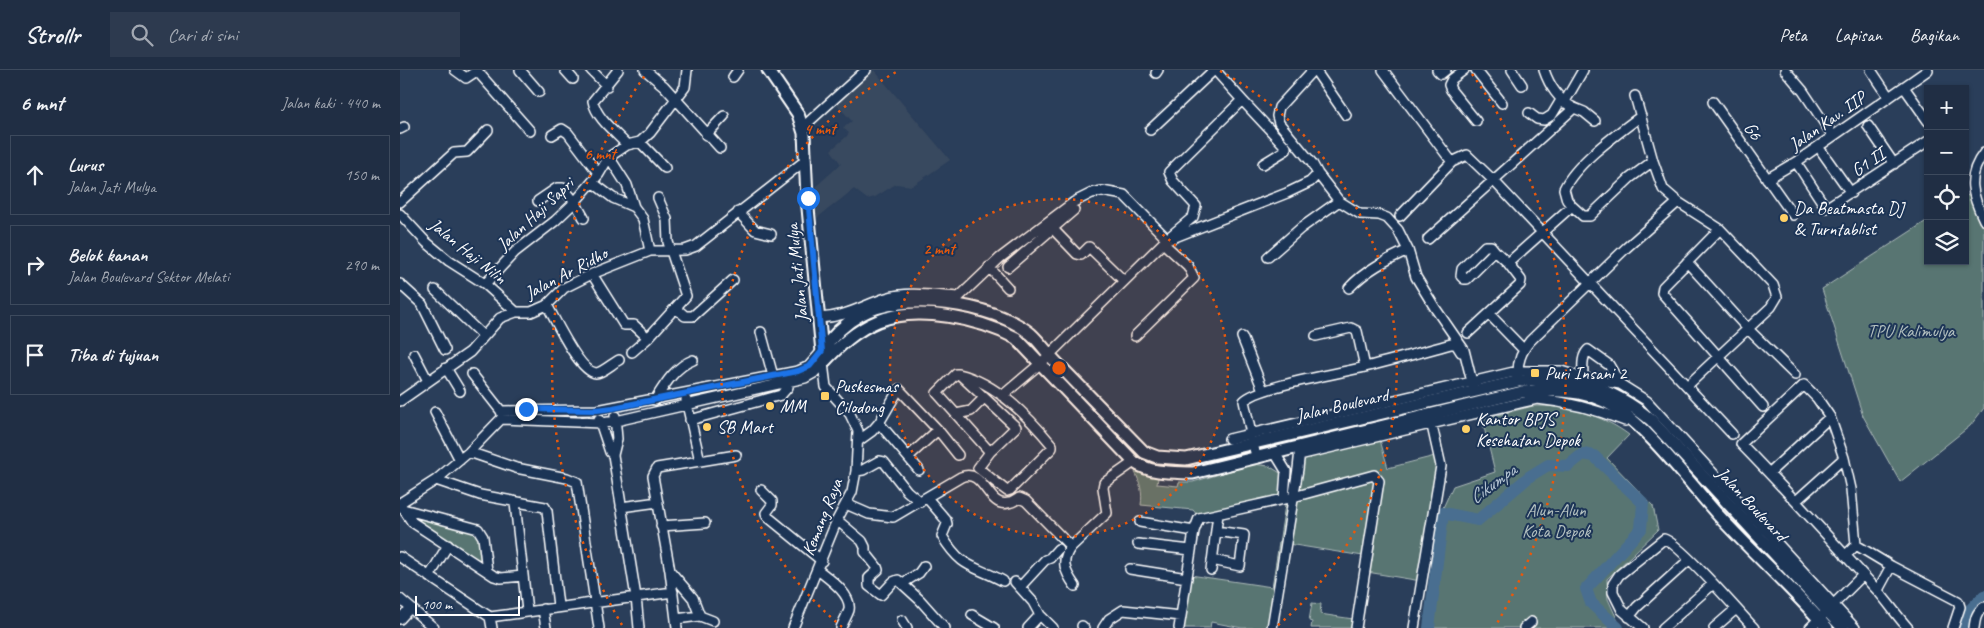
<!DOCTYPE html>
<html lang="id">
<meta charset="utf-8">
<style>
:root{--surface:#202e44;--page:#2d3a4f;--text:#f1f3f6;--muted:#a2a8b2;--line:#3d4a5d}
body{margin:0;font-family:Caveat,sans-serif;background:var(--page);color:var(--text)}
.controls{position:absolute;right:15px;top:15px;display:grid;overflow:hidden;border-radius:0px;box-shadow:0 1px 4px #0004}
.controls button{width:45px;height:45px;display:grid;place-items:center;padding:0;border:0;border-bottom:1px solid var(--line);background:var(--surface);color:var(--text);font:25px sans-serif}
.scale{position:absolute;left:15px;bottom:12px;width:105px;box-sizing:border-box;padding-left:5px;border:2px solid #fff;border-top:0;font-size:14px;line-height:18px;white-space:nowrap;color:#fff;-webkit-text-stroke:4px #1d3557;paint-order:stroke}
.stop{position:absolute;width:15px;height:15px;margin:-11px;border:4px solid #1a73e8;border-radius:50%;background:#fff}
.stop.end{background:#1a73e8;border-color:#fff;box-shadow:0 1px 5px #0008}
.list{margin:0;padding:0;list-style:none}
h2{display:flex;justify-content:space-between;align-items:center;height:65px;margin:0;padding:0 20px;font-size:21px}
h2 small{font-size:16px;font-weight:400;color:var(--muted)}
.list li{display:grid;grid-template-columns:32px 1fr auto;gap:15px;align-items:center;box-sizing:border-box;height:80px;margin:0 10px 10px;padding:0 10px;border:1px solid var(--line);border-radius:0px}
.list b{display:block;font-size:19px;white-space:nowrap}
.list p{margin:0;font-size:16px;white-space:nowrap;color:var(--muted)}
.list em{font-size:16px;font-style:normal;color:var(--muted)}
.icon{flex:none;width:28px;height:28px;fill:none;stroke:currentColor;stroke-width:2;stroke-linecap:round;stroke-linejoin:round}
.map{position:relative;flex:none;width:1584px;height:558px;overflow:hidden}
header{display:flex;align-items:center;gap:30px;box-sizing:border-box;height:70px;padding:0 25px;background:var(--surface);border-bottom:1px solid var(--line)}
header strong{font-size:24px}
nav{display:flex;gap:28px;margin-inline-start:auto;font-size:18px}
.search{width:350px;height:45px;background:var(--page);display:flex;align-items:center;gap:12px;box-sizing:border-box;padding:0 18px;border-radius:0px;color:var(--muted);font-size:19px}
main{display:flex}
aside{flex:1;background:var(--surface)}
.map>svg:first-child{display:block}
.built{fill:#39495e}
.green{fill:#597572;stroke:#acbab8}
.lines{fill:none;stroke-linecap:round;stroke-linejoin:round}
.river{stroke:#486e90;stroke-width:12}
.minor-casing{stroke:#fff;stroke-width:12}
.major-casing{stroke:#fff;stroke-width:15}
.minor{stroke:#1d3557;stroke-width:9}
.major{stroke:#1d3557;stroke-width:11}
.route{stroke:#1a73e8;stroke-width:6}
.ring{fill:none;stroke:#e8590c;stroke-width:2.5;stroke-dasharray:2.5 5}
.poi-dot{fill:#ffd166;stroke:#1d3557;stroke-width:2}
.labels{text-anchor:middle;stroke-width:4;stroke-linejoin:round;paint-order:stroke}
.street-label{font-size:18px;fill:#fff;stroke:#1d3557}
.poi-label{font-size:18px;fill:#fff;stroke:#1d3557;text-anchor:start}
.park-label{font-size:18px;fill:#b4c1c0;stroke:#1d3557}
.water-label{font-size:19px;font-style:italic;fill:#b6c5d3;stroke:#1d3557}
.centre{fill:#e8590c;stroke:#1d3557;stroke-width:2.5}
.ring-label{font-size:15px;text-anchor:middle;font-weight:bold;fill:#e8590c;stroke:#1d3557;stroke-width:4;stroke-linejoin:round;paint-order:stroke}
</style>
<header>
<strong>Strollr</strong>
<div class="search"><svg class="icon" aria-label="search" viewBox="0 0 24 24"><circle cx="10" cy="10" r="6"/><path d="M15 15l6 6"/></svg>Cari di sini</div>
<nav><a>Peta</a><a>Lapisan</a><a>Bagikan</a></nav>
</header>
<main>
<aside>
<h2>6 mnt<small>Jalan kaki · 440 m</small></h2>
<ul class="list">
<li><svg class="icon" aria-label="ahead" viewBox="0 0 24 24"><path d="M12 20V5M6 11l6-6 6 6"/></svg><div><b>Lurus</b><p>Jalan Jati Mulya</p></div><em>150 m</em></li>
<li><svg class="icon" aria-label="right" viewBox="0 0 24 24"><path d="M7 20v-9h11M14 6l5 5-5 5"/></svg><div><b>Belok kanan</b><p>Jalan Boulevard Sektor Melati</p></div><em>290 m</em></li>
<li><svg class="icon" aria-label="arrive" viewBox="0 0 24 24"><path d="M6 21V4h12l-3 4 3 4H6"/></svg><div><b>Tiba di tujuan</b></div></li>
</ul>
</aside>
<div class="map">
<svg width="1584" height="558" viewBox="0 0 1584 558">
<rect width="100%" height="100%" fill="#2a3e5a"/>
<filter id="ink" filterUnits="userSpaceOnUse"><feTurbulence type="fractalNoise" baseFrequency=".02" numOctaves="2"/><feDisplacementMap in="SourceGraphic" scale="10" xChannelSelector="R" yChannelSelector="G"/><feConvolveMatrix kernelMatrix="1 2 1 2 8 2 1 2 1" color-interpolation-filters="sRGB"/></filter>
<g filter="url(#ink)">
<path class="built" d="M474,0L550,90L512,116L496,114L475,127L467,129L454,119L413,151V119L441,94L431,80L446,67L449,63L443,58L452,51L436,34Z"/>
<path class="green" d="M1568,125L1584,154V338L1570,356L1500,412L1463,346L1422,219L1528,150V191H1565V126Z
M1133,336C1166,335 1203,345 1229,365L1207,388L1253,436L1258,460L1207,509L1208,529L1221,558H1027L1036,513L1034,502L1041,442L1053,416L1095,402L1082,349Z
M980,370L988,398L1035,386L1038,396L1021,511L961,501L963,486L888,474L901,395L905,389Z
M853,394L869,396L882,404L881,427L798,446L793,440L741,435C743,423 740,412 735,402L737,399L758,408L757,414L778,416L779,412H793Z
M887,434L889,436L869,558H842L811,552L810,558H781L790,505L872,517L885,435Z
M8,443L76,461L80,465L85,496L13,451Z
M912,533L921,534L920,544L953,549L952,558H911L912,552L909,551Z"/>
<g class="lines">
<path class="river" d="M1029,558L1043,443L1078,450L1130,406L1148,395L1168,396L1183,384L1194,386L1243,433L1241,459L1186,519L1191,533L1218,558
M1564,558L1570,540L1584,526"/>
<g class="minor-casing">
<path id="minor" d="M55,0L66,8L78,0
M120,0L139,22
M165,0L173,9
M191,0L207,16
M218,0L193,31C196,48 216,63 227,75
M245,0L264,16L320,78
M913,0L879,37L877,46L879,53L912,93L918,104L939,131L960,144L979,145L987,148L998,160L1008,180L1016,207L1035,238L1064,280L1073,316
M915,0L946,45
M983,0L1052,92
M1037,0L1041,4L1046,0
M1064,0L1052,9L1049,15L1051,20L1076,51
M1076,0L1102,33
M1112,0L1122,15
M1144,0C1149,15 1159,31 1174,38
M1385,0L1403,21L1433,66
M1471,0L1489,27
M77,1L130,61
M756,3L758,0
M333,7L338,0
M1504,17L1528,51
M1235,26L1253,91L1263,119L1278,132L1320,159L1373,215L1377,227L1371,237L1288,315
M842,30L886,77V80L863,94
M1313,32L1393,145
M1164,33L1183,0
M1129,43L1137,49L1144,50L1152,45L1161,30
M1468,56L1494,94
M403,57L466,0
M0,59L4,57
M750,60L814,0
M152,65L162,59L168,63L199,104
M306,65L324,46
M240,72L265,98
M1422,82L1451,123
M1584,83C1566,106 1572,126 1584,150
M209,87L227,115L234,137L243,149L250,181
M1396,92L1426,138L1528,71
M1367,109L1396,92L1528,0
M192,112L213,128L234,137
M138,131L157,118H163L175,132L184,148
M0,132L54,83L67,82L88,60
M1172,136L1167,130L1164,119C1176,93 1217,64 1241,46
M338,142L355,160L371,164
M0,144L26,172L49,191L85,214L116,242
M1000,146L1052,92L1067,85L1094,111L1332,364
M653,159L677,184L681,185L689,177L724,211
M1320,159L1263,217L1262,223L1363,337
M770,169L887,123L910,112L918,104
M1028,169L1174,38L1184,42L1195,51
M1095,181L1091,176H1085L1062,199L1061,206L1064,209H1067L1095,181L1108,193L1172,136L1183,146H1190L1230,108L1253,91
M868,187L901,158L939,131
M1287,192L1347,258L1395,305
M589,197L608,218
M608,197L674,140
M192,204L224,255H234L248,268
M0,214L22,234L45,280
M85,214L115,182L155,151L175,132L199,104L209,87L227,75L240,72L250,63L285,17L287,0
M949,218C966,200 986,190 1008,180
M35,220L83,266
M556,234L559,227L600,188L674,132L692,123L702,121L724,125L767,169
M147,235C155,249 179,302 196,303C202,303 213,293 219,290
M277,239L285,246H293L333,210
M1089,244L1123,279
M419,248C447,247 461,236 486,228C508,221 536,226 559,227
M361,262L373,306
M1068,263L1120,215L1121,210L1108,193
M735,266L794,208L788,196L763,173
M916,266L951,258L957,261L965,297
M842,267L863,320
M232,282L248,268L286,226L268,172L267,149L258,128
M14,284L28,311
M46,298L60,321
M72,304L101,341L102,344
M559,304C596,313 628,346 652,375V378L610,420L607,421L603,418L578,398L590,382L616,357L559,304H556L537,323L590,382
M1118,306C1117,292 1121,282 1130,271L1226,178L1278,132
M1183,308C1183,298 1181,287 1188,280L1209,295L1220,314
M602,326L641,293L767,169L793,147L796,136L773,111L769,102L842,30L815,0
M255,330C265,314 275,297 293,290
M0,331L70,282L100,248L116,242H131L147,235L164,218L192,204L250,181L285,180L296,176L406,90
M101,341L197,340L398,301L409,296L422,281
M35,342L60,390
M556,344L571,341L584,328
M215,346L217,369L213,385L236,527L239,558
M199,349L210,382L213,385
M290,350L381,325L388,317V312
M479,353L519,400
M829,369L1118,301H1161L1183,308L1220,314L1247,331L1455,558
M458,371L472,361L479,353L499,319L538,360L558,385
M69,382L116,398L167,408L177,412L199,558
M875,383L886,401L884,429
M899,385L1137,329C1168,332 1196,339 1225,351
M508,387L538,360
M856,387L844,331C858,316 941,303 965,297C994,290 1022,282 1051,274H1056L1061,282
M300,391L336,385
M456,401L463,400L479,391L484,392L507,421L520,432
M1369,403L1430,347
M36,410L80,425L145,437L147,441L158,536
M361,420L372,431V435L366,443L368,447L422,491
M527,428L546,450L547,454L542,466C562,499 573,495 603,511
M1396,431L1444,388
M0,433L36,410L69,382L101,349L201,353L216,351L405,308L414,303L423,293
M115,433L127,541
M0,434L12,452L94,506L101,508L123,506
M446,434L469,444L493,447L561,407C584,397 588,439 608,433C612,433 616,430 619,428L626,431L671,477C660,491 665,502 675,516
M221,437L258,432
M3,439L78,459L83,467L87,501
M437,450L462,471L465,477V482L477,497L478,500L469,508V516L481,525L493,512L498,510L520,530L545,558
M740,452L794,461
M261,456L305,453
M738,474L791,480
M1456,475L1491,496
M671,477L707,443L703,418L704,413L734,392
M1445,486L1456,475L1451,419L1444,388L1430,347L1417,328L1404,315L1341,374C1388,422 1432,471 1477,520C1488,532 1497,546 1508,558
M0,487L90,547L273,522
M812,490L840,496L844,465L816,461
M730,499L787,508
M418,500C428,508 452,524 449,540C447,546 443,552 441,558
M811,500L818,444
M270,501L293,528L300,546
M29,507L48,475
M615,512L633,532L640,545
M503,513L519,503L524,496
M620,517L645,490L650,488L658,479
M1478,520L1491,496L1558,531L1560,537L1553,558
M0,529L34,558
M143,539L146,558
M572,545L594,558
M781,546L794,461L799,448L893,427L974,405L979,411L956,558
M90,547L92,558
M1229,547L1237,537L1289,490
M0,549L10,538
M276,549L300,546L313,551
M502,550L507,558
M682,556L684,558
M277,558L270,501L253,406L257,398L300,391L286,330
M393,558L437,450L452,422L456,401L458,361L450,344L426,317L423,293
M628,558L640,545L653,558
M703,558L709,549L723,540L781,546L779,558
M872,558L898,399L900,380
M1014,558L1041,396L1030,347
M1124,558L1131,552
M1243,558L1222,540L1213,522V514L1219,505L1264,469C1278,472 1340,543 1354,558
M1263,558L1313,514
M1314,558L1336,539
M1410,558L1463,505
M1574,558C1575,550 1576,542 1584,537"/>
</g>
<g class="major-casing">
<path id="major" d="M368,0L398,44L404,63L407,128L422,282
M422,281C432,266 444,254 460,245C504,220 593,233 631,264C641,273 649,286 659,295C687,324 716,353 744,382L757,387L786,389L1119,311C1171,306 1210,316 1251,350L1443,558
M423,293C439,276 456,260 478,251C518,235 579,249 616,268L734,392C751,404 774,402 793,403L1122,322C1149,319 1179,319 1204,331C1243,349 1289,413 1319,446C1354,484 1393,519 1427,558"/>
</g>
<use href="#minor" class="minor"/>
<use href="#major" class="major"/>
</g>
</g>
<g class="lines" filter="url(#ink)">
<path class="route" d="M126,339L197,340L213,338L398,301L410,296L422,281L408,128"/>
</g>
<circle cx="659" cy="298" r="169" fill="#e8590c" fill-opacity=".12"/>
<g class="ring">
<circle cx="659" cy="298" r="169"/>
<path d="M442 557A338 338 0 0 1 498 1M820 1A338 338 0 0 1 876 557"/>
<path d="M222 555A507 507 0 0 1 246 4M1072 4A507 507 0 0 1 1096 555"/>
</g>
<g class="poi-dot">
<circle cx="1384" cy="148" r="5"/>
<rect x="1130" y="298" width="10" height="10" rx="2.5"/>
<rect x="420" y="321" width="10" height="10" rx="2.5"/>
<circle cx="370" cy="336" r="5"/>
<circle cx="307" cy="357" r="5"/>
<circle cx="1066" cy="359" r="5"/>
</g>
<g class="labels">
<g class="street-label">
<text transform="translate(1427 51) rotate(-35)" y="6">Jalan Kav. IIP</text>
<text transform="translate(1353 61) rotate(55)" y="6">G6</text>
<text transform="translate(1468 92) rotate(-34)" y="6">G1 II</text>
<text transform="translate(135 144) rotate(-43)" y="6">Jalan Haji Sapri</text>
<text transform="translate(68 181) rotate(39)" y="6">Jalan Haji Nilin</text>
<text transform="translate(166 203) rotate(-28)" y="6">Jalan Ar Ridho</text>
<text transform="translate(397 203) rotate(-96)" y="6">Jalan Jati Mulya</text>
<text transform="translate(942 335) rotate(-13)" y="6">Jalan Boulevard</text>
<text transform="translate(1352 434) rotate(47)" y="6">Jalan Boulevard</text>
<text transform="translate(422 447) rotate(-68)" y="6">Kemang Raya</text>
</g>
<g class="poi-label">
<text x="1394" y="144">Da Beatmasta DJ<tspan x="1394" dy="21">&amp; Turntablist</tspan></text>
<text x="1145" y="309">Puri Insani 2</text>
<text x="435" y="322">Puskesmas<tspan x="435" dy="21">Cilodong</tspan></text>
<text x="380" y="342">MM</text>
<text x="1076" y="355">Kantor BPJS<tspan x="1076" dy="21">Kesehatan Depok</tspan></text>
<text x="317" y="363">SB Mart</text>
</g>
<g class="park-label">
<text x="1511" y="267">TPU Kalimulya</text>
<text x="1156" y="446">Alun-Alun<tspan x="1156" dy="21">Kota Depok</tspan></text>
</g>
<g class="water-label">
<text transform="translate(1092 413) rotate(-36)" y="7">Cikumpa</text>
</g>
</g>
<circle cx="659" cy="298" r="8" class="centre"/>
<g class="ring-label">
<text x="420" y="64">4 mnt</text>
<text x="200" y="89">6 mnt</text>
<text x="539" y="184">2 mnt</text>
</g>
</svg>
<div class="controls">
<button>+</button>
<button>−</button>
<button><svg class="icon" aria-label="locate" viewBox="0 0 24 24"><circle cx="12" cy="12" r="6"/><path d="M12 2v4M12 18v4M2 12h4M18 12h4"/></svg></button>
<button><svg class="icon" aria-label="layers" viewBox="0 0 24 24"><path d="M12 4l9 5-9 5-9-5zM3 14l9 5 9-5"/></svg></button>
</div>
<div class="scale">100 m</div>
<div class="stop" style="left:408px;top:128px"></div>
<div class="stop end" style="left:126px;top:339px"></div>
</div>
</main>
